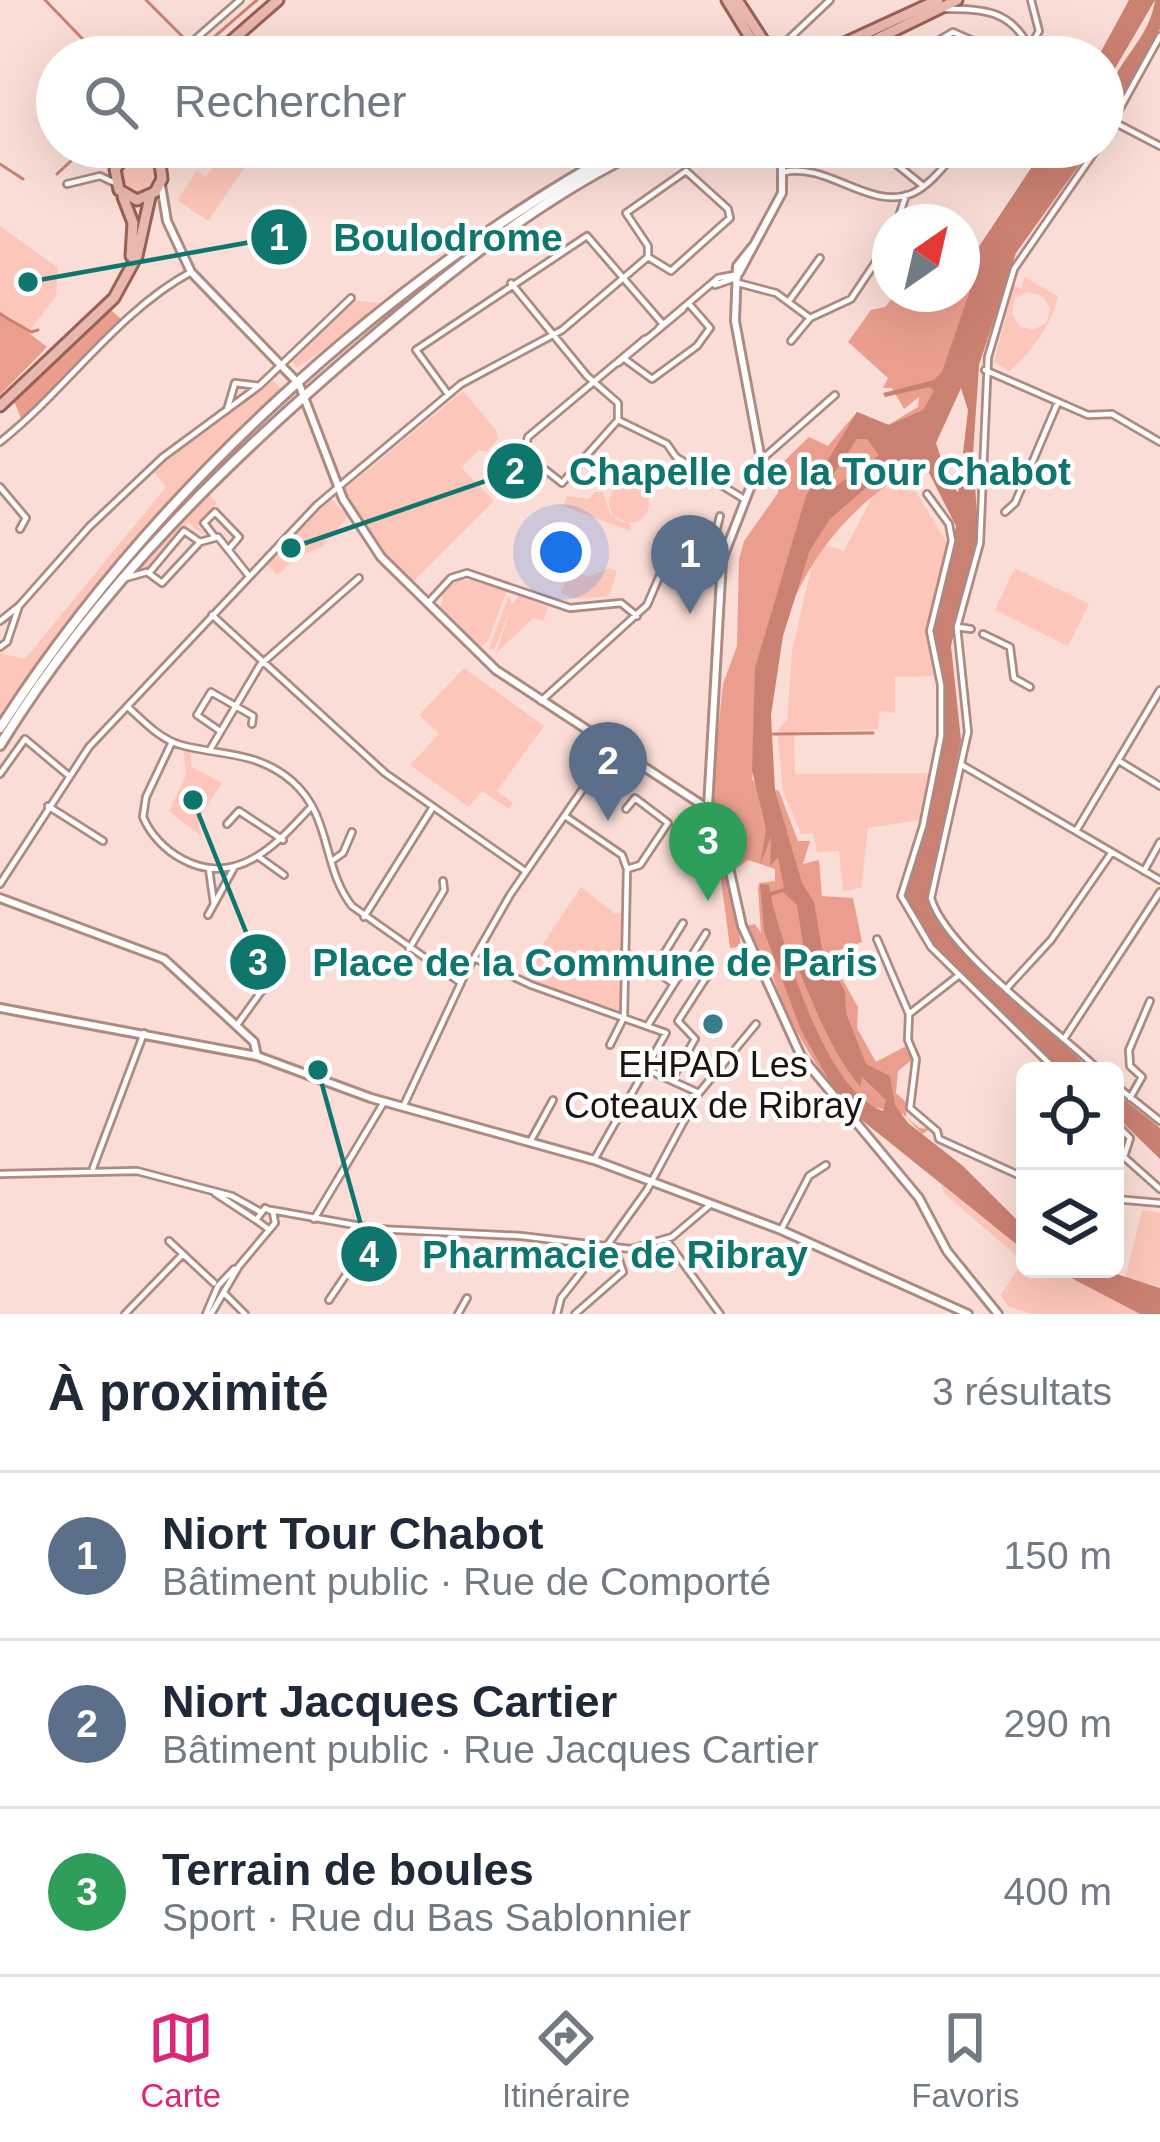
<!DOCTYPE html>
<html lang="fr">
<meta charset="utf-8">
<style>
:root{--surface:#fff;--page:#f6f6f7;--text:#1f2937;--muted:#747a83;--line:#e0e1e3;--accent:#db2777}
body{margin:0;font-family:Helvetica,sans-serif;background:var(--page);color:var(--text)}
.controls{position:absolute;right:36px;bottom:36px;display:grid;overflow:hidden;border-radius:18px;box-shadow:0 12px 48px #0002}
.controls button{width:108px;height:108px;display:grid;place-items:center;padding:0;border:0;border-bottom:3px solid var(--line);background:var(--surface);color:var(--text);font:60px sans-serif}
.compass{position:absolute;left:872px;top:204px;width:108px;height:108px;border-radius:50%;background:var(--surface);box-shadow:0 12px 48px #0002;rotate:34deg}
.you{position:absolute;left:561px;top:552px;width:42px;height:42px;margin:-30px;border:9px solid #fff;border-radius:50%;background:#1a73e8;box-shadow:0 0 0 18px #1a73e833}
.badge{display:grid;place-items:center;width:78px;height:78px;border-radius:50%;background:var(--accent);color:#fff;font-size:39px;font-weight:700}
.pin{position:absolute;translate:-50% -99px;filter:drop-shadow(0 3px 6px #0008)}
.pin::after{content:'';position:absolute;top:63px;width:42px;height:36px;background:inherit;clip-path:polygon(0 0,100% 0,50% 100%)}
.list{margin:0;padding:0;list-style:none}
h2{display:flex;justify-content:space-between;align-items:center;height:156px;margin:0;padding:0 48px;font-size:51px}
h2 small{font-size:39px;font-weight:400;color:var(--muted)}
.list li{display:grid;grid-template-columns:78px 1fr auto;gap:36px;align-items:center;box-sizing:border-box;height:168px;padding:0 48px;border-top:3px solid var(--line)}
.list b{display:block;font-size:45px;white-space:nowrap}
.list p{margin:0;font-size:39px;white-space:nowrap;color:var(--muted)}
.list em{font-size:39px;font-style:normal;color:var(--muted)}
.icon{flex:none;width:66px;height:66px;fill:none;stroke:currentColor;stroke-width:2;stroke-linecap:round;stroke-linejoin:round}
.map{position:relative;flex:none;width:1160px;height:1314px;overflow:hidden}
.search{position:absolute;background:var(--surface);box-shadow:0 12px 48px #0002;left:36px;right:36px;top:36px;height:132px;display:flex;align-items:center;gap:30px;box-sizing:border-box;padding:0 42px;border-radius:66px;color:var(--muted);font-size:45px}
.sheet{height:660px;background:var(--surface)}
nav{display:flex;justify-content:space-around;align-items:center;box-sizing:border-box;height:168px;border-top:3px solid var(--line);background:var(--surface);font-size:33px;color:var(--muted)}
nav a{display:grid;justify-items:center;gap:6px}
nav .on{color:var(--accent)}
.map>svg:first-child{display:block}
.green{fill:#fdc6ba;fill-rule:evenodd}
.forest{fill:#eb9e8d}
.water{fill:#cb8171;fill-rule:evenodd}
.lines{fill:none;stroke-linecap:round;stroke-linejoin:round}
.stream{stroke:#cb8171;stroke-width:3}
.minor-casing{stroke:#ad8b83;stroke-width:10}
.tertiary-casing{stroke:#ad8b83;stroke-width:12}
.secondary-casing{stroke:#ad8b83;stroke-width:14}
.primary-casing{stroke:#996054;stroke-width:15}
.minor{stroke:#fff;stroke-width:4.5}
.tertiary{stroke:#fff;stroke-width:6}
.secondary{stroke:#fff;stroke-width:8}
.primary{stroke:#e9b8ae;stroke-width:9}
.poi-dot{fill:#387d8a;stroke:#fff;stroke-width:4.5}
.labels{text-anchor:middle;stroke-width:9;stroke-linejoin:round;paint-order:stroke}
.poi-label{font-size:36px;fill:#1f1310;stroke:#fff}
.leader{fill:none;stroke:#0f766e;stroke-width:4.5}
.callout-dot{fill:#0f766e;stroke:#fff;stroke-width:4.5}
.mark-label{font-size:36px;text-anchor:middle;font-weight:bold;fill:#fff}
.callout-label{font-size:39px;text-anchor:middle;font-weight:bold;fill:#0f766e;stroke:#fff;stroke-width:9;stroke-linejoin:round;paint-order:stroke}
</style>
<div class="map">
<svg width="1160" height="1314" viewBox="0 0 1160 1314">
<rect width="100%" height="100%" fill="#faddd6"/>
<path class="green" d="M226,147L249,161L208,221L177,200L197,171L206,177Z
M119 176a19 19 0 1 1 38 0a19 19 0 1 1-38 0Z
M0,226L58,268L56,296L30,330L0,311Z
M1024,277L1058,296C1052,325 1030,354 1009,371L994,362L1014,286L1022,289ZM1028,292L1042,296L1050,308L1047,322L1034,330L1020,327L1012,314L1016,293L1017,298Z
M354,300L387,304L297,368L292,361Z
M272,379L282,389C178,485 80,598 0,718V653L25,659L166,487L153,471Z
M463,391L496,430L498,439L487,451L479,450L461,467L494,501L412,583L367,535L345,489Z
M609 503a20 20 0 1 1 40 0a20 20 0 1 1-40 0Z
M878,486L916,492L949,546L926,634L934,676L895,677V713L879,711L878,729L794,732L795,774L928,773L920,820L868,828L861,888L843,891L839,851L817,852L813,833L801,834L783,791L777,731L787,720L792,651L814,556L823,544L844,551Z
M206,491L217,503L198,526L207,537L188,523L148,571L132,575Z
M595,492H603L610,514L631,525L630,531L563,506L567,496L589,499Z
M331,499L348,516L322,547L295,558L278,575L266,564L278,553L286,559L303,542L295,534Z
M609,568L617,571L609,596L575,599L561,593L569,571L588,577Z
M1015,568L1089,604L1068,646L995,610Z
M458,580H479L507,590L488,641L479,648L440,609L443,592Z
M509,595L512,604L519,596L548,607L543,621L533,618L496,653L511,608L494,650L489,648Z
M464,668L544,726L497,791L513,803L509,809L482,791L469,807L410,765L439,734L419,715Z
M183,748L190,749L192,767L222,783L198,820L201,836L169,811L186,775Z
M581,887L614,913L625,914L620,1011L527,980L530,974L525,971Z
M940,1184L1025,1251V1269H1054L1140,1314H1032L1008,1306L1001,1295L1023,1261L945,1194Z
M1142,1210L1160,1213V1286L1125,1279Z"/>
<path class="forest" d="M974,274L978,278L924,432L900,456L901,476C794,544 764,654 752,780L779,791L798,841H810L803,864L819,860L822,896L853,898L862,942L828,954L858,1007L857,1028L876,1062L906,1046L913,1059L898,1071L896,1093L907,1103L906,1117L919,1128L930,1129L922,1134L903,1114L873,1107L858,1117C820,1079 776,1005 767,952L757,950L746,926L755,924L761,933L758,889L759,883L775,881V869L748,860L732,871L731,832L714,807L715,760L723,684L737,646L739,559L744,541L778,493L781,464L809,437L828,446L857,412L888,425L918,407L919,397L904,409L892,388H883L888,378L848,342L871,310L885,307L896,294H962Z
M110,309L122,320L22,421L14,401Z
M0,311L47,347L0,395Z
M712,812L724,829L741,947L730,948Z"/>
<path class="water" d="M1129,0H1155L1103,89V57H1098Z
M1155,0H1160V29L1103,127C1103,64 1148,49 1155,0Z
M1045,147H1092L1016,253L979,365L973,454L978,531L951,646L961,740L927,900L966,955L1092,1071H1064L997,1014L937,948L915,922L905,896L944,734L934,625L956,526L924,463L875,480L830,519L810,550L783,636L771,715L775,791L802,883L814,902L822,949L845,992L846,1013L866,1064L890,1076L895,1105L908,1123L963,1166L1025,1228V1251L858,1117L835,1091L801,1030L764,931L760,884L769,885L770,892L784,888L778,857L770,866L771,837L760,865L766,829L752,770L755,668L806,496L857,412L889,425L923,410L934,391L930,387L885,397L883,393L934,380L942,372L974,279L962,288V272ZM961,388L968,410L963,453L968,458L958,492L949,483L936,443ZM857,439H867L879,455L832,489L830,479ZM783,892L797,905L804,950L792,954C817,1011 833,1063 879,1107L860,1087L862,1077L886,1100L883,1111C826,1091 789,960 773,906L771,896Z
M1115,1092L1160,1128V1159L1115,1115Z
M1054,1269H1101L1160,1288V1314H1140Z"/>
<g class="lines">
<path class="stream" d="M45,0L100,57
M146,0L196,50
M191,57L257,0
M86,148V147
M0,164L23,179
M57,174L73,159
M0,314L31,332L38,330
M773,734L873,733"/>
<g class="minor-casing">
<path id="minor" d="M945,9C984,8 1012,11 1030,49
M773,54L830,0
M175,57L240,0
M933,57L941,39L953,32L1010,57
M1025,57L1039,31L1031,0
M1114,122L1160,146
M1103,139L1160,36
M875,147L922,185
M1098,147L1014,269L988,357L980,543L957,627L968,732L931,898C946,950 1059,1031 1100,1071
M67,150L71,147
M784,172C828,162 871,212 913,193C932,184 947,162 961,147
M67,184L100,176L115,183
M901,213L920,222
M897,222L906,195
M890,237L883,251L890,255
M511,283L587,376L618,403V420L667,444L676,457L744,499
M738,283L776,293L810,318L851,299L883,251
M715,285L738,277
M789,301L820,258
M659,328L718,278L734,275
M791,341L810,318
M626,360L652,379L697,346L710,328L690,305
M618,363L683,309
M985,370L1088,415L1112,414L1160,442
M448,394L416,350L587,236L662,323
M227,410L235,383L259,386
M618,420L562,483L524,453L528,437L645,339
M0,442C66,390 117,312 191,272
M761,460L835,395
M0,487L26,518L20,529
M927,494L949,524L952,541L930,631L941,685V736L923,826L901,896L931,947L1057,1071
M1005,512L1015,503L1058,402
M214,536L204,523L215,512L239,537L229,549
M200,542L218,537L249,576
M710,556L720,516
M122,579L147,572L162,583L200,542L184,531L149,573
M428,603L451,578L467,573L570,608L621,603L637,616
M212,615L385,773L525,871
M0,621L19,606
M957,627L971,629
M983,634L1010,647L1014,678L1030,687
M0,647L7,642L19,606L89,527L163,457L259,386L351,298
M541,701L647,605L673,545L720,559
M128,707C142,720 161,740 181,745C222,756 258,751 293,782C332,817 322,868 352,906L461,983
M220,731L197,715L211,692L253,716L252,724
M172,742L146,797L143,817C150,834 165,850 182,859C236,889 277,844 311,807
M211,748L260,665L359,578
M1119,761L1160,786
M962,765L1160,880
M0,774L25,739L68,775
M48,806L103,841
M626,809L635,798L668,823L640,865L627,869
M565,816L622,855L627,869L624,1017L610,1045
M227,824L239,811L283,840
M1076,831L1160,690
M259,857L284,875
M333,860L343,853L352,832
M209,869L214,904
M1144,871L1160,842
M0,884L89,747L317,505L461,384L562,330L648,257V246L626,213L686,171L728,209L730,218L671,271L648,257
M208,915L235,866
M364,917L433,807
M877,939L909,1014
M409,949L444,890L443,881
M474,958L531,985L666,1033L594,1160
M687,964L707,977
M958,976L909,1014L908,1040L916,1059L910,1108L937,1131L939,1139L1025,1178
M674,984L654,970L683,923
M1007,988L1051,940L1112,852
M237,1025L271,978
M648,1025L706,933
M1064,1039L1160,892
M648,1070L699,1093
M672,1079L695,1039L678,1021L709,973
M1115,1085L1160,1121
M1130,1098L1142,1077L1130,1066L1129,1050L1150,1001
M403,1107L466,972L510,895L611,748
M1115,1123L1130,1138L1124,1157L1160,1189
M530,1142L553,1100
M93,1168L144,1033
M0,1174L137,1171L232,1196L259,1211
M215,1193L256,1220
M1115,1199L1160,1203
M271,1210L377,1229L521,1236L631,1249L672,1237L711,1204
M314,1219L384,1102
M781,1230L809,1176L826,1165
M169,1241L214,1283
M667,1241L720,1314
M606,1247L647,1190L699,1093L756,1024
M224,1293L245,1314
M329,1300L377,1229
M125,1314L183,1254
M206,1314L218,1286L234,1269
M211,1314L239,1266L275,1223L273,1212L265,1208L256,1220L267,1228
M458,1314L467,1298
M557,1314L561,1298L601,1247
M575,1314L623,1272L615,1248"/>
</g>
<g class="tertiary-casing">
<path id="tertiary" d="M161,185L167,221L191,272L299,384L343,499L381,557L496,670L719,816L729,835L728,863L742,926L801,1056L919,1198L947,1251L998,1314
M739,273L782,193V147
M708,807L722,560L761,460L735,321L737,266L753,246
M0,898L164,959L254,1042L257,1056
M0,1008L257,1056L371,1098L594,1160L781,1230L968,1314"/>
</g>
<g class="secondary-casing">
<path id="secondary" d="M0,728C151,494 382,281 626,147
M0,745C99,584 233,455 376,334C459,264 548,193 647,147"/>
</g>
<g class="primary-casing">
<path id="primary" d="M727,0L762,57
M737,0L774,57
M213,57L278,0
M814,57L938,0
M840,57L957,0
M158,163L143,152L126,155L115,169L119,190L137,200L155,192L162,179L158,147
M123,197L133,223L131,256
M0,406L114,298L137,256L150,197"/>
</g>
<use href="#minor" class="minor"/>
<use href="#tertiary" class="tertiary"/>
<use href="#secondary" class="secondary"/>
<use href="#primary" class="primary"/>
</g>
<circle class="poi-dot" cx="713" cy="1024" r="12"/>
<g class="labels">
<g class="poi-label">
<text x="713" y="1077">EHPAD Les<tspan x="713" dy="41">Coteaux de Ribray</tspan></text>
</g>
</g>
<path class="leader" d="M28 282L279 237M291 548L515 471M193 800L258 962M318 1070L369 1254"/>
<g class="callout-dot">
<circle cx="28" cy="282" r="12"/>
<circle cx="291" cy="548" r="12"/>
<circle cx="193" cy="800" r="12"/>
<circle cx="318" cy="1070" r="12"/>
<circle cx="279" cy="237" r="30"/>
<circle cx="515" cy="471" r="30"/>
<circle cx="258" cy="962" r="30"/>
<circle cx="369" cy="1254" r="30"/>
</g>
<g class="mark-label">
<text x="279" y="250">1</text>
<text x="515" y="484">2</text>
<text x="258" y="975">3</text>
<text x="369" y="1267">4</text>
</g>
<g class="callout-label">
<text x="448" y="251">Boulodrome</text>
<text x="820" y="485">Chapelle de la Tour Chabot</text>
<text x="595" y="976">Place de la Commune de Paris</text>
<text x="615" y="1268">Pharmacie de Ribray</text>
</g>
</svg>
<div class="controls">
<button><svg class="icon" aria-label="locate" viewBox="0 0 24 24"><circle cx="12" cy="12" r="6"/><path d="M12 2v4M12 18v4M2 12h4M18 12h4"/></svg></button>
<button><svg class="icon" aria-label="layers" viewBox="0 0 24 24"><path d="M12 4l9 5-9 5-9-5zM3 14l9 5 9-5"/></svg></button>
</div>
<svg class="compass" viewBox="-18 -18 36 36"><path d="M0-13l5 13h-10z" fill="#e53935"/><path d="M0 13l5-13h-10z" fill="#747a83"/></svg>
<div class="you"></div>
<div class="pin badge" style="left:690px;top:614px;background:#5c6f8a">1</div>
<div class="pin badge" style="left:608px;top:821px;background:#5c6f8a">2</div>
<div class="pin badge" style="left:708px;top:901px;background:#2e9e5b">3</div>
<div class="search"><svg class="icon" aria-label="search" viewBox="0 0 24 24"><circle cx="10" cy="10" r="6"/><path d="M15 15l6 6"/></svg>Rechercher</div>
</div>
<section class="sheet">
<h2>À proximité<small>3 résultats</small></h2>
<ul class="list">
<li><span class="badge" style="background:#5c6f8a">1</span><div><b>Niort Tour Chabot</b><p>Bâtiment public · Rue de Comporté</p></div><em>150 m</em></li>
<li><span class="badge" style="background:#5c6f8a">2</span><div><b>Niort Jacques Cartier</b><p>Bâtiment public · Rue Jacques Cartier</p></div><em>290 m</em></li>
<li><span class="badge" style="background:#2e9e5b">3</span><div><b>Terrain de boules</b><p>Sport · Rue du Bas Sablonnier</p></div><em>400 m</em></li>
</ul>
</section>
<nav>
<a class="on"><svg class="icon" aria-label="map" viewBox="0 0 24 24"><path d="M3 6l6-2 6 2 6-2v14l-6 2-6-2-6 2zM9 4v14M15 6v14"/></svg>Carte</a>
<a><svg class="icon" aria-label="directions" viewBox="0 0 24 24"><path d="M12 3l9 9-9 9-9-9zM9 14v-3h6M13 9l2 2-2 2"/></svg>Itinéraire</a>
<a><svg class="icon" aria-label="saved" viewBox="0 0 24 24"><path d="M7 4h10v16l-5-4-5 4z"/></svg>Favoris</a>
</nav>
